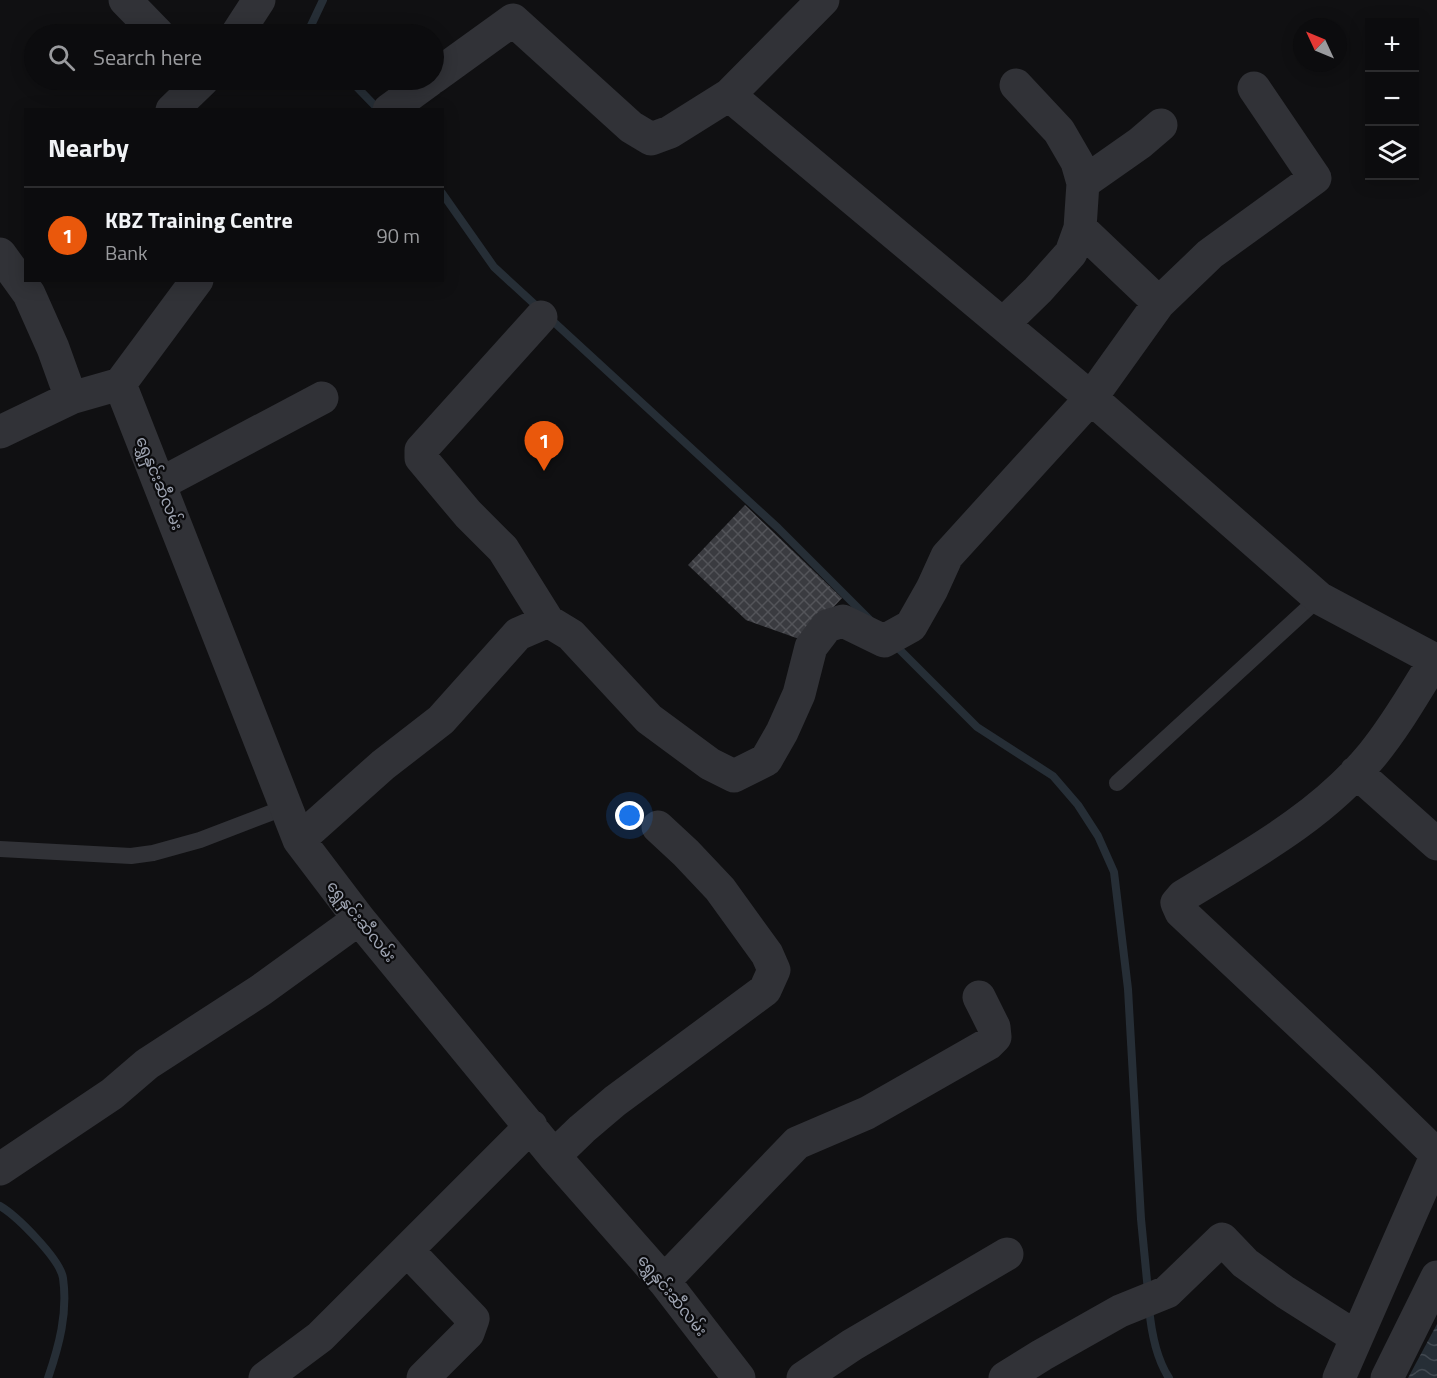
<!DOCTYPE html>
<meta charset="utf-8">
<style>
:root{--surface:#0c0c0e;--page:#1a1a1c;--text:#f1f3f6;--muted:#9a9b9e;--line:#2c2c2e;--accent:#ea580c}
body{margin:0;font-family:"Titillium Web","Noto Sans Myanmar",sans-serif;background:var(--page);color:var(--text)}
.controls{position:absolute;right:18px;top:18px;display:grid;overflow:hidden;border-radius:0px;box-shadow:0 3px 15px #0003}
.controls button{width:54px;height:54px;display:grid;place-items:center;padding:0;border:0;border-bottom:2px solid var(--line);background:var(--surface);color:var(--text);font:30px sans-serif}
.compass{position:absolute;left:1293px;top:18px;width:54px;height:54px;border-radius:50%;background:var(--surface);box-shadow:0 3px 15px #0003;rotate:314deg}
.you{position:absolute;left:630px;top:816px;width:21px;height:21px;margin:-15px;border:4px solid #fff;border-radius:50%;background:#1a73e8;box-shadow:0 0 0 9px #1a73e833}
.badge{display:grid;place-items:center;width:39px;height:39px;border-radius:50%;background:var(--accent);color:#fff;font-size:20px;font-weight:700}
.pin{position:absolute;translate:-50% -50px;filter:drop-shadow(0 2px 3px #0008)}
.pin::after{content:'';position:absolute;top:32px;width:21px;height:18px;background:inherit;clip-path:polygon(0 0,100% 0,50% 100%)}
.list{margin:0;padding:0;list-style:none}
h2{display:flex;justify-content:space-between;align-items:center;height:78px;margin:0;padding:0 24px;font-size:26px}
h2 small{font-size:20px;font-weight:400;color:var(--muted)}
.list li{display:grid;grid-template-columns:39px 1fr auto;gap:18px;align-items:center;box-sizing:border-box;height:96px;padding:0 24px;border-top:2px solid var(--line)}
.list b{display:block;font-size:22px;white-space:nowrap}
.list p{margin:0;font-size:20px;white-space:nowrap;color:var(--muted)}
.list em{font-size:20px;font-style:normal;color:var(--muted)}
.icon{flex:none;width:33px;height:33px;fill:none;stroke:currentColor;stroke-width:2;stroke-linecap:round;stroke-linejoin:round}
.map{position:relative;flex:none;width:1437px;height:1378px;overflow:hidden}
.search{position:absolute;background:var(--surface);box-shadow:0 3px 15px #0003;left:24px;top:24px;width:420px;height:66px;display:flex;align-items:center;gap:15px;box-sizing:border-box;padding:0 21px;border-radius:33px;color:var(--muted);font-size:22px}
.panel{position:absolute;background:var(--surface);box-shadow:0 3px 15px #0003;left:24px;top:108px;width:420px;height:174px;border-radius:0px}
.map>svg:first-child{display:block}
.water{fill:url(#water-waves)}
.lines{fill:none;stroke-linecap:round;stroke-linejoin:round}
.stream{stroke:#262e36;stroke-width:8}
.building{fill:url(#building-cross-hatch)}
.lane{stroke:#313237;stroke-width:16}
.street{stroke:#313237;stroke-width:33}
.labels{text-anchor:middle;stroke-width:4.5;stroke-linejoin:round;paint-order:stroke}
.street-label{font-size:16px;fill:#a0a6b4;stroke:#0b0b0d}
</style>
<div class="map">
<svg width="1437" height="1378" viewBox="0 0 1437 1378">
<defs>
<pattern id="water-waves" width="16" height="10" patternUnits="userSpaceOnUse" patternTransform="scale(1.5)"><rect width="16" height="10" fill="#262e36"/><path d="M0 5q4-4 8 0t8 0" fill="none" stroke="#424951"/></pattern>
<pattern id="building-cross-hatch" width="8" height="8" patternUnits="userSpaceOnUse" patternTransform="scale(1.5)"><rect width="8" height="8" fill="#3a3b40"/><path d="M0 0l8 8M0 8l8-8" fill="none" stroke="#535459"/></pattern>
</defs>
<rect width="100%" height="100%" fill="#101012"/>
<path class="water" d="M1437,1324V1378H1408Z"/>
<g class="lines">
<path class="stream" d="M307,34L323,0
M350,80L379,110
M442,193L494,267L778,528L870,620
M894,644L977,727L1053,776L1078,805L1098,836L1114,872L1128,989L1141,1219L1148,1291
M0,1206C17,1216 60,1259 63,1278C68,1313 59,1346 48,1378
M1149,1307C1151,1330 1156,1358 1169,1378"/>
</g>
<path class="building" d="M745,505L842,598L802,640L746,620L688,565Z"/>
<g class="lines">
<path class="lane" d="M1117,783L1319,598
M0,849L131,856L153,853L200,840L286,807"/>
<path class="street" d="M125,0L158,34
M237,34L259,0
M434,77L513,20L631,127L651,139L670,132L729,95L823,0
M729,95L1091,398L1319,598L1437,661
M172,110L203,80
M389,110L430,80
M1083,183L1140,143L1161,125
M1080,228L1159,303
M0,254L29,294L53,348L71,398
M541,317L421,450V458L468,514L503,549L548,621
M1003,324L1038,290L1071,253L1080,228L1083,183L1077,162L1059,131L1016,85
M120,384L299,840L359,919L554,1156L664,1281L739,1378
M0,432L71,398L120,384L197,280
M160,484L322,398
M1435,660C1415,692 1396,726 1372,755C1321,817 1250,855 1183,896L1177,903L1181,912L1361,1081L1437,1155
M1356,772L1437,844
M299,840L383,765L441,720L518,634L548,621L571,635L649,719L710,764L734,776L766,760L782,732L799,694L811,647L827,626L843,621L884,641L911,626L932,589L947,556L1091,398L1159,303L1210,254L1315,178L1254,88
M554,1156L582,1129L615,1101L765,990L774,970L767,954L720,889L686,853L658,827
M0,1169L112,1094L147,1064L261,990L359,919
M407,1250L473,1319L468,1333L423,1378
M664,1281L797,1143L867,1113L988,1044L995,1037L994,1027L979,997
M265,1378L320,1337L531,1126
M803,1378L852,1345L1007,1254
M1005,1378L1042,1355L1120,1311L1167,1292L1222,1239L1245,1263L1285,1292L1356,1337
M1339,1378L1437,1154
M1387,1378L1437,1277"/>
</g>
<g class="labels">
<g class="street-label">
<text transform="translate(160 483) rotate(68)" y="6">ရွှေနှင်းဆီလမ်း</text>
<text transform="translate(362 921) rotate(51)" y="6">ရွှေနှင်းဆီလမ်း</text>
<text transform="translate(673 1295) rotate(51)" y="6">ရွှေနှင်းဆီလမ်း</text>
</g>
</g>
</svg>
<div class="controls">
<button>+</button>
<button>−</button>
<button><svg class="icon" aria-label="layers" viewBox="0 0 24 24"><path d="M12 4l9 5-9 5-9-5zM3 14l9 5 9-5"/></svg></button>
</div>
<svg class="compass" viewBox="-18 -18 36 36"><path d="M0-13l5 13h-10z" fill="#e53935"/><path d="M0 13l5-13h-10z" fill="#9a9b9e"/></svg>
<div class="you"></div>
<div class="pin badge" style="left:544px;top:471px">1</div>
<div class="search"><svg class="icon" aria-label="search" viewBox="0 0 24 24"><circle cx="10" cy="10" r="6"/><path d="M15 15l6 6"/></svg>Search here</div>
<section class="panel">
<h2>Nearby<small></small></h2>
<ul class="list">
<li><span class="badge">1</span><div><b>KBZ Training Centre</b><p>Bank</p></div><em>90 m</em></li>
</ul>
</section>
</div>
